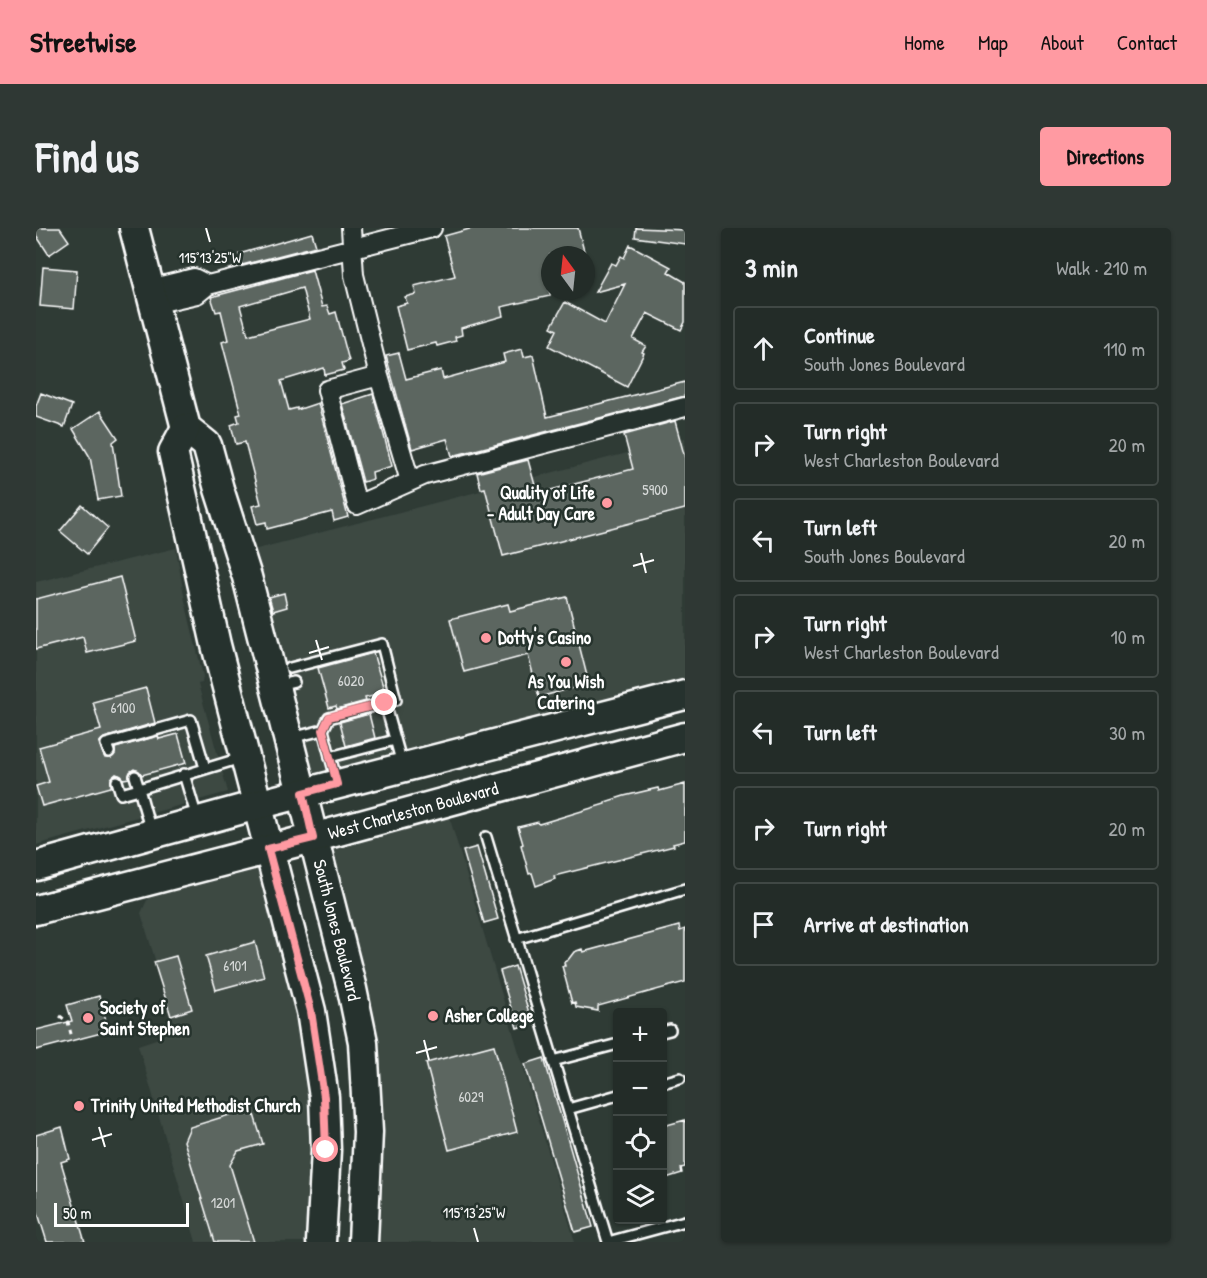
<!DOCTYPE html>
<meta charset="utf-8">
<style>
:root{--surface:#232c28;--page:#2f3834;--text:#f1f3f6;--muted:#a3a7a8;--line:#404845;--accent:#ff9aa2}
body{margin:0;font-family:"Patrick Hand",sans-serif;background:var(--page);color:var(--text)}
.controls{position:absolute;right:18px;bottom:18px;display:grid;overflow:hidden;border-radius:6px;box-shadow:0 2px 4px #0004}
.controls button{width:54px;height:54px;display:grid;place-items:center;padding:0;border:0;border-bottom:2px solid var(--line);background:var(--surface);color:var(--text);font:30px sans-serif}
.compass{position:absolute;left:505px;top:18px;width:54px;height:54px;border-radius:50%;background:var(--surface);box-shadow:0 2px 4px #0004;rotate:345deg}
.scale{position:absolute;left:18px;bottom:15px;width:135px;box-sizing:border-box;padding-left:6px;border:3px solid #fff;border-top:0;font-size:16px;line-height:21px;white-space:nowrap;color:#fff;-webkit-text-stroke:4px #26332d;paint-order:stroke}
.stop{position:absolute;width:18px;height:18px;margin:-14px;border:4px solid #ff9aa2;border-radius:50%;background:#fff}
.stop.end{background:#ff9aa2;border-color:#fff;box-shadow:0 2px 6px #0008}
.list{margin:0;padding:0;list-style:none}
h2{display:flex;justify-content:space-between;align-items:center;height:78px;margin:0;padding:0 24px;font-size:26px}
h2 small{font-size:20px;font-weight:400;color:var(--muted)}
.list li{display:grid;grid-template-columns:39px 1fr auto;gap:18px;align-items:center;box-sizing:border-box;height:84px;margin:0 12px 12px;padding:0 12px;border:2px solid var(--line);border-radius:6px}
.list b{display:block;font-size:22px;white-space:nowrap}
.list p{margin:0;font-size:20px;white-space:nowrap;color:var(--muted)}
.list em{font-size:20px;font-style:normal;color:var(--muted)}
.icon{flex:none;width:33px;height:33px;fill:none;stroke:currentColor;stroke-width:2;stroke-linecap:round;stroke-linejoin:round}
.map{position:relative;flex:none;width:649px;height:1014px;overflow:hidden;border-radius:6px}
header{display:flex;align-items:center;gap:36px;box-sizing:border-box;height:84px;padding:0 30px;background:var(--accent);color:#111}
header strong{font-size:28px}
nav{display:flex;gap:33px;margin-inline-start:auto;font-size:21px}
.intro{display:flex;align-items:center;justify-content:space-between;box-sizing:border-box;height:144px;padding:0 36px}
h1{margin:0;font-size:42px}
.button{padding:15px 27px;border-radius:6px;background:var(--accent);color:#111;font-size:21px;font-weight:700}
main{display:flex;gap:36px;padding:0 36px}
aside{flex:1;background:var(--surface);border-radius:6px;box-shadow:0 2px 4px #0004}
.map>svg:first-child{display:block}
.built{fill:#3c4842}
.building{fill:#5b6661;stroke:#fff;stroke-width:1.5;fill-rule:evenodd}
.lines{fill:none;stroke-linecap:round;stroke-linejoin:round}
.lane-casing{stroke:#fff;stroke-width:14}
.street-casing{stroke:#fff;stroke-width:22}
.primary-casing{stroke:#fff;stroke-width:33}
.path{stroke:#fff;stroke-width:3;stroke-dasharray:4.5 4.5;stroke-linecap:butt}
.lane{stroke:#26332d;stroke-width:9}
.street{stroke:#26332d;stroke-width:18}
.primary{stroke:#26332d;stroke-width:28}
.route{stroke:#ff9aa2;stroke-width:8}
.ticks{fill:none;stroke:#fff;stroke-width:2}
.poi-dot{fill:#ff9aa2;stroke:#26332d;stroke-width:2}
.labels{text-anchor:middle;stroke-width:5;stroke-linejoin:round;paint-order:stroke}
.number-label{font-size:15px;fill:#d6d9d8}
.poi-label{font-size:18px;font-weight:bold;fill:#fff;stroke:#26332d;text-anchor:start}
.street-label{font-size:18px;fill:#fff;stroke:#26332d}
.ticks-label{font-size:15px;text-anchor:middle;fill:#fff;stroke:#26332d;stroke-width:5;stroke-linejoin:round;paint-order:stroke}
</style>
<header>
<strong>Streetwise</strong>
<nav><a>Home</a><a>Map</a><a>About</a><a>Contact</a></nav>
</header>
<div class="intro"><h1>Find us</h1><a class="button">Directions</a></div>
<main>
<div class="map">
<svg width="649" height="1014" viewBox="0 0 649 1014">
<rect width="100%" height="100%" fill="#2f3b35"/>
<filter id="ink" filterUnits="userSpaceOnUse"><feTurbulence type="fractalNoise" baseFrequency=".0167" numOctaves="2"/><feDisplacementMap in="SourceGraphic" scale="12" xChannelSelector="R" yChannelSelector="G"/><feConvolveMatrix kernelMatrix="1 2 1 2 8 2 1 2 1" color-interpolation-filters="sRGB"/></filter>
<g filter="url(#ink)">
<path class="built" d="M649,210V467L267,565L213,323Z
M140,320L149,373L167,448L166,455L162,456L192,564L0,617V354Z
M409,574L539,1014H327L329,848L277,610Z
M232,621L267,749L285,1014H160L102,817L126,809L123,795L137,791L105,685L121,651Z"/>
<path class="building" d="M0,0H24L33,13L13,27L0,7Z
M437,0H542L549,27H514V68L465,79L467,88L425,100L426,107L419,109L420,113L401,118L400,115L371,122L360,78L371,75L369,69L380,66L378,58L419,48L408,8Z
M600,0L649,2V16L599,9Z
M276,5L280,18L206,37L203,26Z
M594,17L635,39L632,44L649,54V94L645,102L611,85L597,111L610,118L606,124L608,125L591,159L513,118L521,102L515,99L529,74L569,96L589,56L559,64L575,35L580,37L585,28L588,30Z
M7,39L41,42L38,81L4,78Z
M276,42L286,79L291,78L294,86L300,84L313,133L306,135L308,142L289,147L288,140L245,153L253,182L261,180V182L282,175L312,289L298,293L296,284L231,301L230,294L221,296L216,278L225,276L209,214L200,216L195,197L203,194L201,187L205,186L186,114L192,112L185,83L180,84L175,69ZM266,60L274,91L212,107L204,78Z
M486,121L488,129L497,127L511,189L649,154V168L416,228L411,211L376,221L350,128L363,125L370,151L405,142L407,151L469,134L467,126Z
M5,165L36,177L28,199L0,189V178Z
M337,166L356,238L336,244L337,251L327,254L306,176Z
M64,183L82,210L77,214L85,268L62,272L54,229L37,201Z
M639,193L649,230V281L467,328L449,260L445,261L441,245L492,232L500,261L511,263L597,241L588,207Z
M46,277L72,300L51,326L24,303Z
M84,349L100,413L51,425L47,409L0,421V371Z
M248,365L251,379L237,383L233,369Z
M531,369L553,456L503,469L492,427L428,444L414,391L472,376L474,383Z
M337,425L349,465L329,470L330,473L301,481L300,478L293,480L282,440Z
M110,460L119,495L68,510L63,515L67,526L69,530H75L79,526V520L122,508L123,511L142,506L150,535L106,547L103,543L98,541L94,544L93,550L88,551L85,548L80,546L75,551V559L6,578L0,558L13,554L3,519L65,502L57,474Z
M333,486L339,510L310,518L304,494Z
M649,556V613L637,616L638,618L518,648L519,651L500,658L496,645L493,646L485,617L487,616L482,599L502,594L503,596L569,576V574L588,568L622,560L623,563Z
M441,619L462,691L448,695L427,623Z
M643,698L644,703L649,701V754L562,778V783L540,779L539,774L536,775L526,738H529L528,734L532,732L538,724L546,721L547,724Z
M219,714L228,749L180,762L170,728Z
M140,728L156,781L135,788L118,734Z
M479,738L496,795L481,800L464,743Z
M63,768L73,803L0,822V802L36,793L31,777Z
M458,817L481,904L413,922L390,835Z
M508,830L557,999L539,1004L489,836Z
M216,880L227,916L202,923L194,937L218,1014H179L148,913L154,899Z
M649,892V939L645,940L646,945L627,951V898Z
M26,899L34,931L25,934L49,1014H11L0,979V907Z"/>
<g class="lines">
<g class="lane-casing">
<path id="lane" d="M254,440L346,416L360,472L293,490L287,502L301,554
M241,458L258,454
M349,475L366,536
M255,510L287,502
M73,524L70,516L155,492L169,540
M294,529L359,512
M148,546L161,590
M81,553L85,566L103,561L99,548
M115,604L103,561L205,530
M450,609L572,1014L649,993
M480,711L649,661
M626,804L634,802
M517,833L582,816
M626,855L644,850
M532,881L582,867"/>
</g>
<g class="street-casing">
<path id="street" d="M315,0L318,47L343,148L374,253
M113,61L158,50L172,57
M117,76L161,66L172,57L396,0
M343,148L291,162L321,277L389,247L649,179"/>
</g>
<g class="primary-casing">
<g id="primary">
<path id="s1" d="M98,0L150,200L171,217L183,261L211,349L316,761L327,814L332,904L327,1014"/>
<path d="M150,200L137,224L180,417L275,783L288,869L290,922L285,1014"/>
<path d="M0,638L221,577L649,467"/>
<path id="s2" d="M0,682L277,610L649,509"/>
</g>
</g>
<path class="path" d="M24,788L32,794L36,810"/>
<use href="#lane" class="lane"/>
<use href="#street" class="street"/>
<use href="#primary" class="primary"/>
</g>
</g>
<g class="lines" filter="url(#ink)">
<path class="route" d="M290,922L288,869L275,783L232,621L277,610L267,565L301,556L287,502L293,489L349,475"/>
</g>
<path class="ticks" d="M170,0L174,14M605,325L610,345M597,338L618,332M280,412L286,432M273,425L293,419M388,812L393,832M380,825L401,819M63,899L69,919M56,912L76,906M438,1000L442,1014"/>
<g class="poi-dot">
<circle cx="571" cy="275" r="6"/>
<circle cx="450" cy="410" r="6"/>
<circle cx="530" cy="434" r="6"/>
<circle cx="397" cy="788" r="6"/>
<circle cx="52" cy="790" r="6"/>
<circle cx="43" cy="878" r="6"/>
</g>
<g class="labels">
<g class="number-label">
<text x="619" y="267">5900</text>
<text x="315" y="458">6020</text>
<text x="87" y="485">6100</text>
<text x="199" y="743">6101</text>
<text x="435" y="874">6029</text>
<text x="187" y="980">1201</text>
</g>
<g class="poi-label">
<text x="559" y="271" text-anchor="end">Quality of Life<tspan x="559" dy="21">- Adult Day Care</tspan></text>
<text x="462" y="416">Dotty's Casino</text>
<text x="530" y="460" text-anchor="middle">As You Wish<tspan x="530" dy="21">Catering</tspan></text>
<text x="64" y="786">Society of<tspan x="64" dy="21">Saint Stephen</tspan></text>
<text x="409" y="794">Asher College</text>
<text x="55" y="884">Trinity United Methodist Church</text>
</g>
<g class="street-label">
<text dy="6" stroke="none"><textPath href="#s2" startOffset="390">West Charleston Boulevard</textPath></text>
<text dy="6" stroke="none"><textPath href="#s1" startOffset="736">South Jones Boulevard</textPath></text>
</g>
</g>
<g class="ticks-label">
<text x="174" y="35">115°13'25"W</text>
<text x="438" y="990">115°13'25"W</text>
</g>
</svg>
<div class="controls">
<button>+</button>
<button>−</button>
<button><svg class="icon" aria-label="locate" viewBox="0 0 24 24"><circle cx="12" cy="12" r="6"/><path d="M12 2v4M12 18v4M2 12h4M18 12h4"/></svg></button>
<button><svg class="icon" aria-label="layers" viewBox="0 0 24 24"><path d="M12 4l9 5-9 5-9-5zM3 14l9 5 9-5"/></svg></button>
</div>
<svg class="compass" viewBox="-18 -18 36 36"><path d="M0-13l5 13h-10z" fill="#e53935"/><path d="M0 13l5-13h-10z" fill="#a3a7a8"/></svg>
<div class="scale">50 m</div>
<div class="stop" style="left:290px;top:922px"></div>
<div class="stop end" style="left:349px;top:475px"></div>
</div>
<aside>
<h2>3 min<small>Walk · 210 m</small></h2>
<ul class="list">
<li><svg class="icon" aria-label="ahead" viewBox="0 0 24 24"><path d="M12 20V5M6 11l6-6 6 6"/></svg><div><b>Continue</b><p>South Jones Boulevard</p></div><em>110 m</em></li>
<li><svg class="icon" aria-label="right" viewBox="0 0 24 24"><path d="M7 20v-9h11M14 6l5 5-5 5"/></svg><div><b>Turn right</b><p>West Charleston Boulevard</p></div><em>20 m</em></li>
<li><svg class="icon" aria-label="left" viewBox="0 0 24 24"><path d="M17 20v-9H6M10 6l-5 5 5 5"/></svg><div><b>Turn left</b><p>South Jones Boulevard</p></div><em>20 m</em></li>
<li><svg class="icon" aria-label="right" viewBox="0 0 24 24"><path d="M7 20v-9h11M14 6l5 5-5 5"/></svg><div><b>Turn right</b><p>West Charleston Boulevard</p></div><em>10 m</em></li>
<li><svg class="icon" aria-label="left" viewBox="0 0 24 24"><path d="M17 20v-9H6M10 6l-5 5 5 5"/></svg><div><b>Turn left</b></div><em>30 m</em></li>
<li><svg class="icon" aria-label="right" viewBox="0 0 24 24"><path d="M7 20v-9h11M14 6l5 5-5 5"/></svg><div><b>Turn right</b></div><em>20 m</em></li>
<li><svg class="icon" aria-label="arrive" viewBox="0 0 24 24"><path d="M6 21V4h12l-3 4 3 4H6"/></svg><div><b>Arrive at destination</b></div></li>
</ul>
</aside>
</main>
